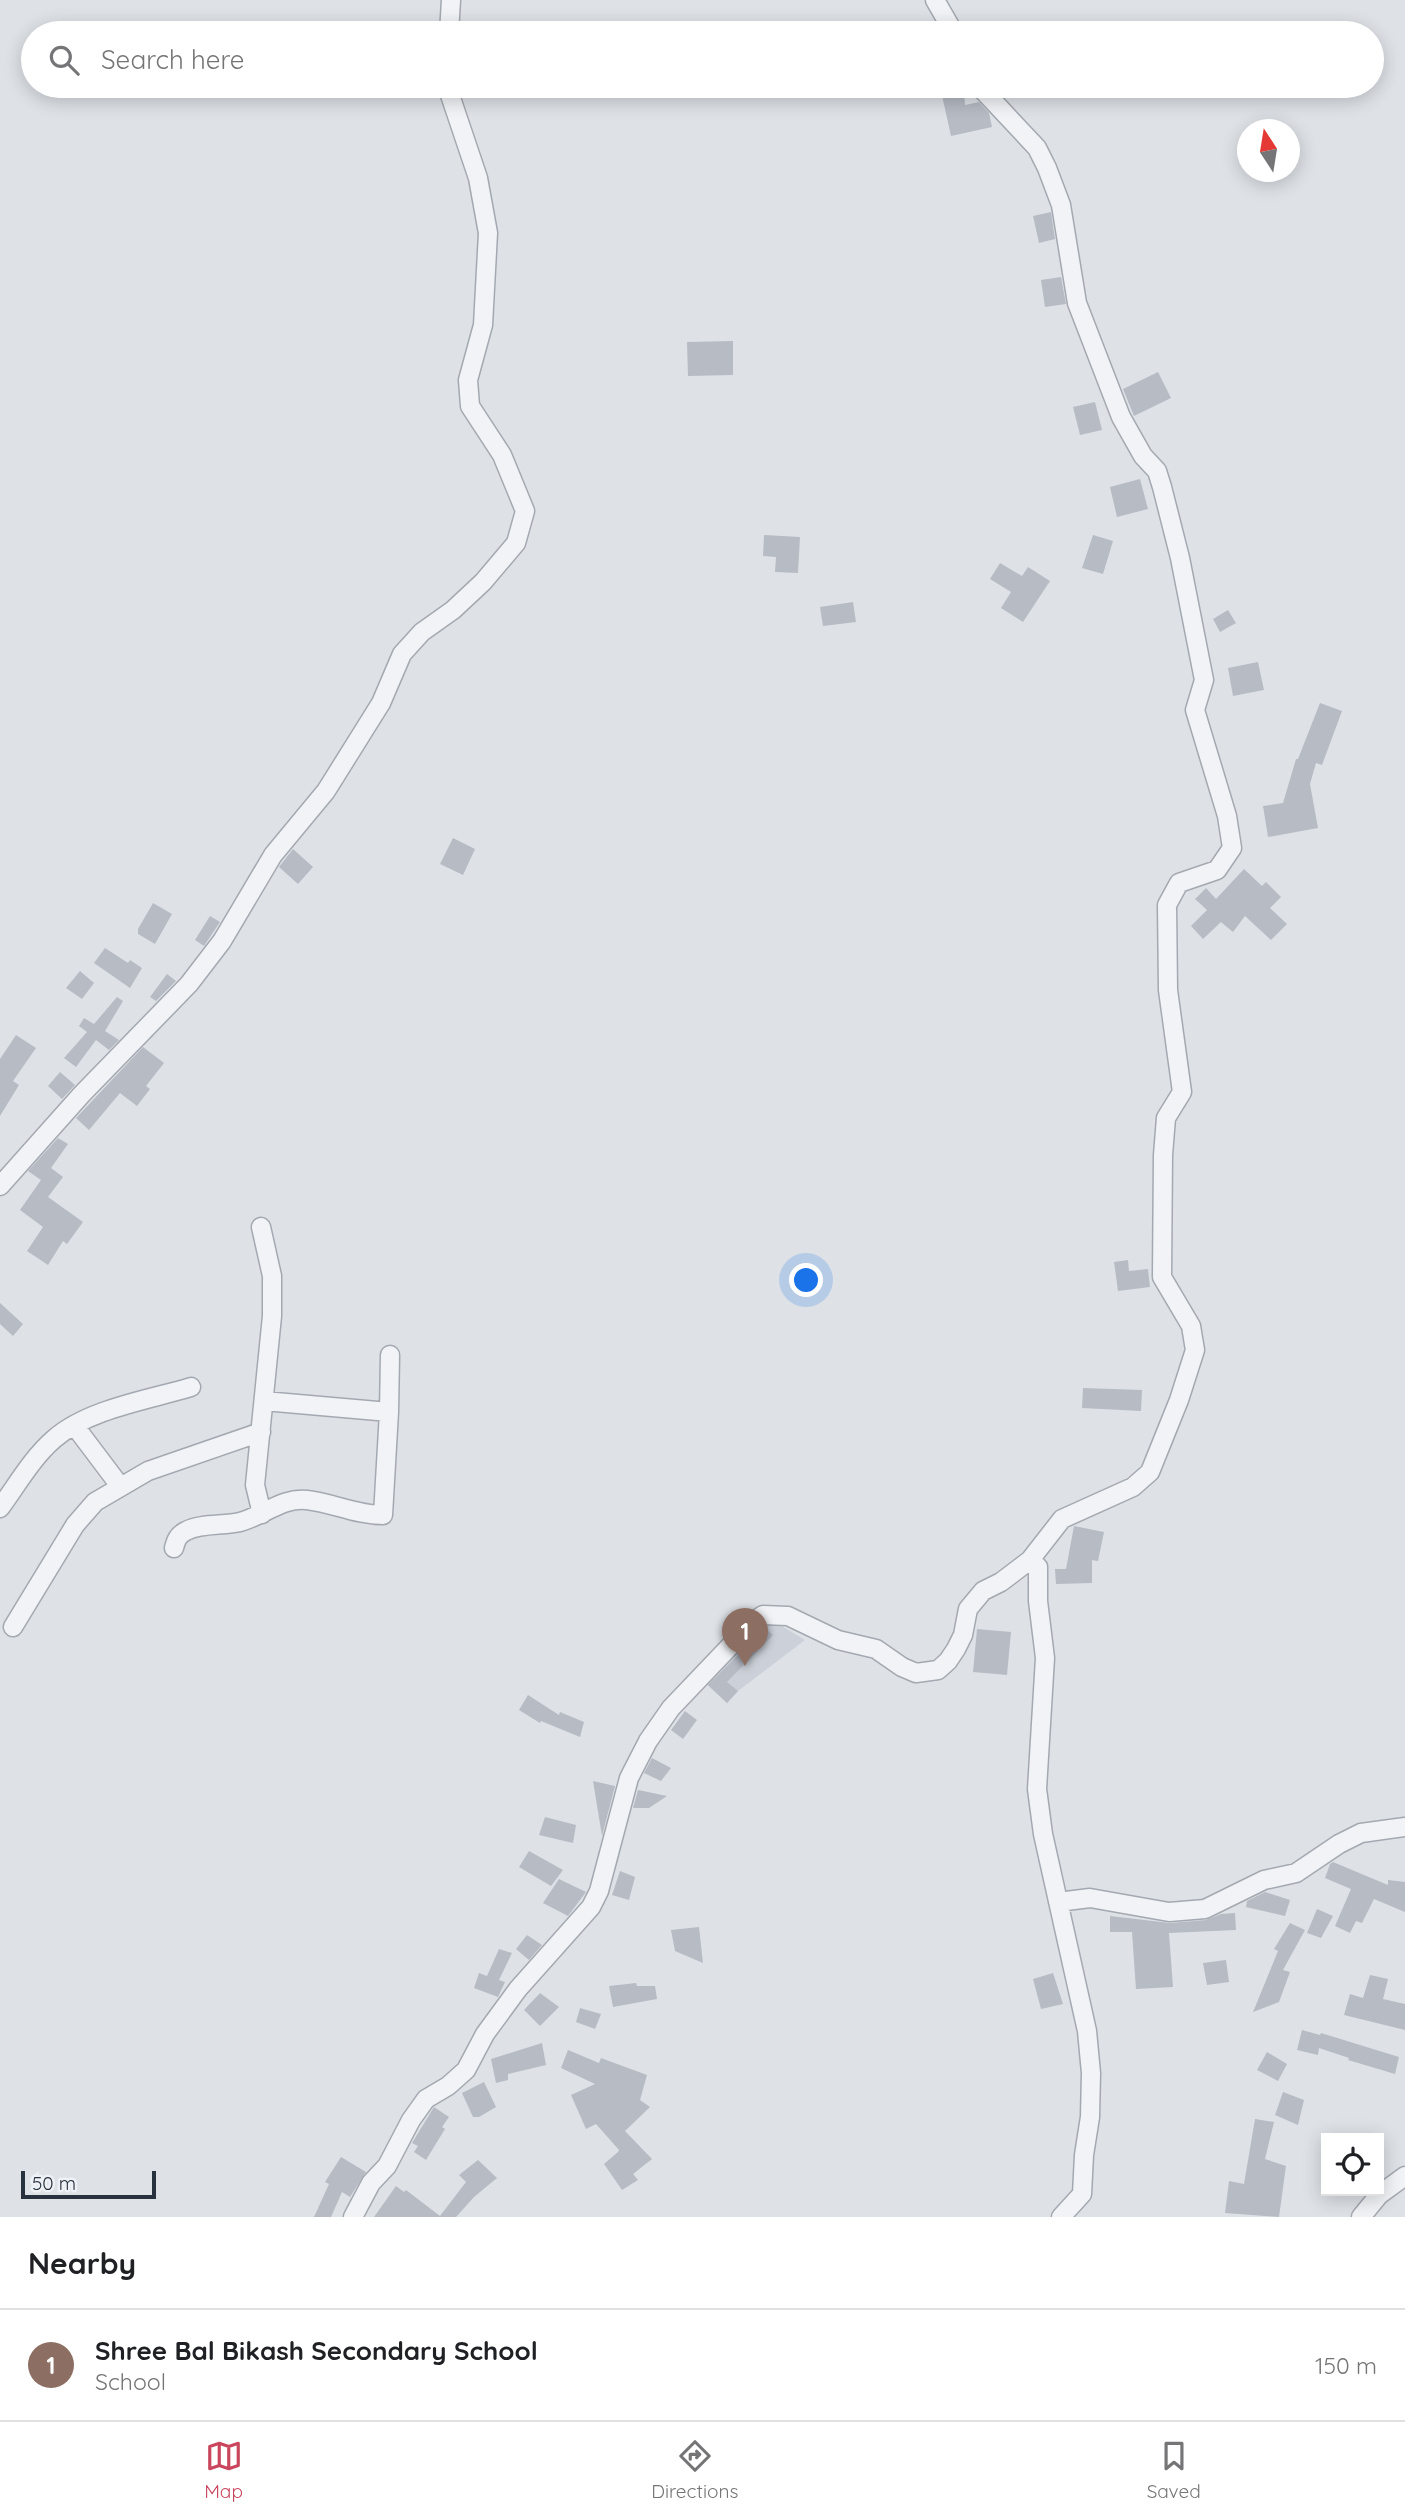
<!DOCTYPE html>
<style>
:root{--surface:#fff;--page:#f6f6f6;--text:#202124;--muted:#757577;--line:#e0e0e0;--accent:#ca465e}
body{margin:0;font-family:Quicksand,sans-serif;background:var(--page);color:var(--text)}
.controls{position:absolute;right:21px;bottom:21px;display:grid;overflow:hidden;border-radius:0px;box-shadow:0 4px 18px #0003}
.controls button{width:63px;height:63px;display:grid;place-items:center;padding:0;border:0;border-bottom:2px solid var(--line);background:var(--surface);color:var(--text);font:35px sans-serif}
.compass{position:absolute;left:1237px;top:119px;width:63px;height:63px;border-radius:50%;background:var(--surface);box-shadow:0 4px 18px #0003;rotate:348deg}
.scale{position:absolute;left:21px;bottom:18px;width:135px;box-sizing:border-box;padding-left:7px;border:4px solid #28313e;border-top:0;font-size:19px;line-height:24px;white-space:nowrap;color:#28313e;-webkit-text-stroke:5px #eef1f5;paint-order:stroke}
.you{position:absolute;left:807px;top:1281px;width:24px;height:24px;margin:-18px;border:5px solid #fff;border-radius:50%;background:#1a73e8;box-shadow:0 0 0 10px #1a73e833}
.badge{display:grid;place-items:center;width:46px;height:46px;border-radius:50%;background:var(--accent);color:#fff;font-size:23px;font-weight:700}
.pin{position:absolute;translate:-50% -58px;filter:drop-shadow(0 2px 4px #0008)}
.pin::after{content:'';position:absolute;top:37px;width:24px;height:21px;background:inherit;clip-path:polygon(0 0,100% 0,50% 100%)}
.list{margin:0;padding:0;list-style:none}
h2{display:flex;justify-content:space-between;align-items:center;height:91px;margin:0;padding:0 28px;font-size:30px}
h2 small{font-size:23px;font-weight:400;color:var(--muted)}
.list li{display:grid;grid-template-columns:46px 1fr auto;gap:21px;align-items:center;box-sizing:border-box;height:112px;padding:0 28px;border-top:2px solid var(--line)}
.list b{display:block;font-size:26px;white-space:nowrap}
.list p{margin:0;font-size:23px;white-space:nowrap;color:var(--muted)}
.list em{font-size:23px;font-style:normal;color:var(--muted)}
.icon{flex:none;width:38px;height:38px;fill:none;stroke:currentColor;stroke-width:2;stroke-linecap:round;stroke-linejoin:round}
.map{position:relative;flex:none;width:1405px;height:2217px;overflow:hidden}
.search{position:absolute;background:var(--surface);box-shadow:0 4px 18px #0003;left:21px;right:21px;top:21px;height:77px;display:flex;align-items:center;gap:18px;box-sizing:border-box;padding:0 24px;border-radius:38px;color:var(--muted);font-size:26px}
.sheet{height:203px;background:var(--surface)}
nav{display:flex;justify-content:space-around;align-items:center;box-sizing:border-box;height:98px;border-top:2px solid var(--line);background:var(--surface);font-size:19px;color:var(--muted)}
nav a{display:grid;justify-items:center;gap:4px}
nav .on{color:var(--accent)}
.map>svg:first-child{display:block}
.built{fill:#ccd1d9}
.building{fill:#b6bbc4}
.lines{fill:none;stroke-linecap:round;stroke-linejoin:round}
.minor-casing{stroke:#a4a9b1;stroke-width:21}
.minor{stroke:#f1f3f6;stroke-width:18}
</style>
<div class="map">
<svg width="1405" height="2217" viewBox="0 0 1405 2217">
<rect width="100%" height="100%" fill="#dee2e7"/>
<path class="built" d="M767,1617L805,1640L738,1691L727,1703L705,1683Z"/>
<path class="building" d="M964,90L965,105L979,102L989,113L992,127L951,136L941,91Z
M1051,212L1055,239L1039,243L1033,216Z
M1061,277L1066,304L1045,307L1041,280Z
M733,341V375L688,376L687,342Z
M1158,372L1171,398L1134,416L1123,389Z
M1095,402L1102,430L1080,435L1073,407Z
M1140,479L1148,509L1117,517L1110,487Z
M764,535L800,537L798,573L775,572L776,557L763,556Z
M1093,535L1113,541L1103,574L1082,568Z
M1000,563L1022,576L1028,567L1050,581L1023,622L1001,608L1011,592L990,579Z
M853,602L856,622L823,626L820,607Z
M1228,610L1236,623L1220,632L1213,619Z
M1258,662L1264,690L1233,696L1228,668Z
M1320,703L1342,711L1322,765L1316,763L1310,784L1318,828L1268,837L1263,806L1283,803L1296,759H1298Z
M453,838L475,849L463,875L440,864Z
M293,849L313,867L298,884L279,867Z
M1244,869L1262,886L1266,882L1281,897L1270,908L1287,924L1271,940L1245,916L1233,932L1221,922L1203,939L1191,926L1207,910L1195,899L1206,888L1216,899Z
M153,903L172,914L155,944L138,934V929Z
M210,916L220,922L204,946L195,940Z
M105,948L128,963L130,960L142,968L130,988L94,963Z
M80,971L94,983L82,999L66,988Z
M167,974L176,981L156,1001L150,997Z
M117,997L123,1001L105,1031L119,1040L109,1050L96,1040L76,1067L64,1058L87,1032L79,1026L84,1018L94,1024Z
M16,1035L36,1048L13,1081L19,1085L0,1116V1059Z
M143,1047L164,1063L146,1086L150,1089L137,1106L120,1093L89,1130L76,1118Z
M60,1072L75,1085L62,1099L48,1086Z
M58,1138L68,1144L51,1168L63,1177L48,1197L83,1222L67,1244L63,1241L48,1265L27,1251L43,1227L20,1210L41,1180L28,1171Z
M1128,1260L1129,1271L1148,1269L1150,1287L1118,1291L1114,1262Z
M0,1303L23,1324L13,1336L0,1324Z
M1083,1388L1142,1390L1141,1411L1082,1408Z
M1074,1526L1104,1532L1098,1561L1092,1560V1583L1056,1584L1055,1569H1066Z
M765,1628L773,1635L727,1682L738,1691L727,1703L708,1685Z
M977,1629L1011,1632L1007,1675L973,1672Z
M528,1695L559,1715L560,1712L584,1722L580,1737L541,1721L540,1723L519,1710Z
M685,1711L697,1720L683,1739L671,1730Z
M652,1758L671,1768L661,1781L644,1773Z
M593,1781L615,1786L602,1836Z
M638,1790L667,1796L649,1808H633Z
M545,1817L576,1825L573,1843L539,1835Z
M529,1851L563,1870L551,1886L519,1867Z
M1333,1862L1388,1885V1880L1405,1882V1912L1374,1899L1362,1923L1356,1921L1350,1933L1335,1926L1351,1889L1325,1878L1330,1864Z
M620,1871L635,1877L629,1900L612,1895Z
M559,1879L586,1892L568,1916L543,1903Z
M1265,1892L1290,1900L1285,1916L1246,1907L1247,1901Z
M1317,1909L1333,1916L1321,1938L1307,1933Z
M1235,1913L1236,1930L1169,1933L1173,1987L1136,1989L1132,1932H1110V1916L1170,1923L1206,1920L1221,1914Z
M1290,1923L1305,1930L1283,1970L1290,1972L1279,2002L1253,2012L1278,1951L1274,1949Z
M699,1927L703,1963L675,1951L671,1930Z
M527,1935L542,1945L529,1960L516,1949Z
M499,1949L512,1953L499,1980L505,1982L498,1997L474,1988L479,1973L487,1976Z
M1226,1960L1229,1982L1207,1985L1203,1963Z
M1053,1973L1063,2004L1041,2009L1033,1979Z
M1370,1975L1388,1979L1383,1999L1405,2004V2030L1344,2015L1350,1994L1363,1998Z
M636,1983L637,1986H655L657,1999L613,2007L609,1986Z
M540,1993L559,2007L540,2026L524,2010Z
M580,2008L601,2014L595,2029L576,2022Z
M1302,2030L1320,2035L1321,2033L1399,2057L1395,2074L1348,2060L1349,2058L1319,2048L1318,2055L1297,2050Z
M542,2043L546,2065L508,2074V2080L496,2083L491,2059Z
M568,2050L599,2063L601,2058L647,2075L640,2100L650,2107L625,2131L652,2159L633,2174L638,2180L622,2190L604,2164L618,2152L619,2150L596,2124L586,2129L571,2095L595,2084L561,2068Z
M1267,2052L1287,2064L1278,2081L1257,2070Z
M484,2082L496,2107L479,2117H473L462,2093Z
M1283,2092L1304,2100L1298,2125L1275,2115Z
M434,2107L449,2117L442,2127L445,2129L426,2160L414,2152L418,2146L412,2143Z
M1255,2119L1274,2122L1265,2159L1286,2166L1279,2217L1225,2213L1229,2181L1244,2184Z
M341,2157L366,2172L350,2197L342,2192L331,2217H314L329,2184L325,2182Z
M478,2160L497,2178L474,2197L456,2217H374L396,2186L404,2192L406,2190L440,2216L466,2182L459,2175Z"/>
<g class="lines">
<g class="minor-casing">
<path id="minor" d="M935,0L954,33
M449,33L451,0
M0,1186L82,1094L189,984L222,941L273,855L326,791L381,703L402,654L422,632L453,610L483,582L516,543L525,511L502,455L470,406L468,380L483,325L488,233L478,178L449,92V86
M261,1227L272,1276V1316L255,1485L262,1514
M264,1401L389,1412
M74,1425L120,1486
M0,1508C17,1485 32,1458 54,1439C88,1409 148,1400 191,1387
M174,1548C176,1540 178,1535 186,1531C201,1523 224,1526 240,1522C263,1516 283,1497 307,1500C333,1503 356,1515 383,1515L389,1412L390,1355
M1030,1560L1038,1567V1601L1045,1658L1037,1789L1043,1834L1087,2031L1091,2073L1090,2117L1084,2155L1082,2194L1061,2217
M13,1627L75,1525L95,1502L148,1471L261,1432
M1058,1902L1090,1898L1169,1912L1205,1909L1264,1880L1296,1873L1339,1844L1361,1833L1405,1827
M353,2217L371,2183L387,2166L411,2120L426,2099L448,2086L466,2070L485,2034L518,1989L591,1907L599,1891L629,1778L648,1741L671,1708L754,1621L763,1615L788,1616L838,1640L876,1649L902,1667L916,1673L938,1670L948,1661L956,1649L963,1635L968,1609L983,1591L1001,1582L1030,1560L1062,1519L1133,1487L1150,1472L1179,1400L1195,1350L1191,1326L1162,1277L1163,1155L1166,1118L1182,1092L1168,990L1167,905L1179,883L1217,870L1232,848L1227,816L1195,710L1204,680L1180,558L1162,487L1157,471L1143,456L1121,417L1077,303L1061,205L1047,168L1037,148L979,86
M1361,2217L1379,2195L1405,2176"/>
</g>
<use href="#minor" class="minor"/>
</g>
</svg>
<div class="controls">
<button><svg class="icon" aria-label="locate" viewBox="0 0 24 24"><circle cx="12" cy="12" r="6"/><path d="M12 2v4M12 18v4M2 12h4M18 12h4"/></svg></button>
</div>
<svg class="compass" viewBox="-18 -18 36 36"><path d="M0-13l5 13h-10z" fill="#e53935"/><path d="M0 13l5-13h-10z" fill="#757577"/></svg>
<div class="scale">50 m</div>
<div class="you"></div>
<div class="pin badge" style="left:745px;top:1666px;background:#8d6e63">1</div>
<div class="search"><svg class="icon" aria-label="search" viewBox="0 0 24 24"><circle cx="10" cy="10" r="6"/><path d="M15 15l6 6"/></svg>Search here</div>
</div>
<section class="sheet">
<h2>Nearby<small></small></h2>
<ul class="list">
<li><span class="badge" style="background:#8d6e63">1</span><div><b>Shree Bal Bikash Secondary School</b><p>School</p></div><em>150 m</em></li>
</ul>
</section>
<nav>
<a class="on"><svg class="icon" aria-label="map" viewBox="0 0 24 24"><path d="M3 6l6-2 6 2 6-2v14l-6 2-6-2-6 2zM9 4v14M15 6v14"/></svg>Map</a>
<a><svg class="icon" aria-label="directions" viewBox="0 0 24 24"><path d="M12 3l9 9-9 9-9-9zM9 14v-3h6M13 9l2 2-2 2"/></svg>Directions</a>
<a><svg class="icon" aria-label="saved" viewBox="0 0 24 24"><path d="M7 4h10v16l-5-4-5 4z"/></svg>Saved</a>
</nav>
